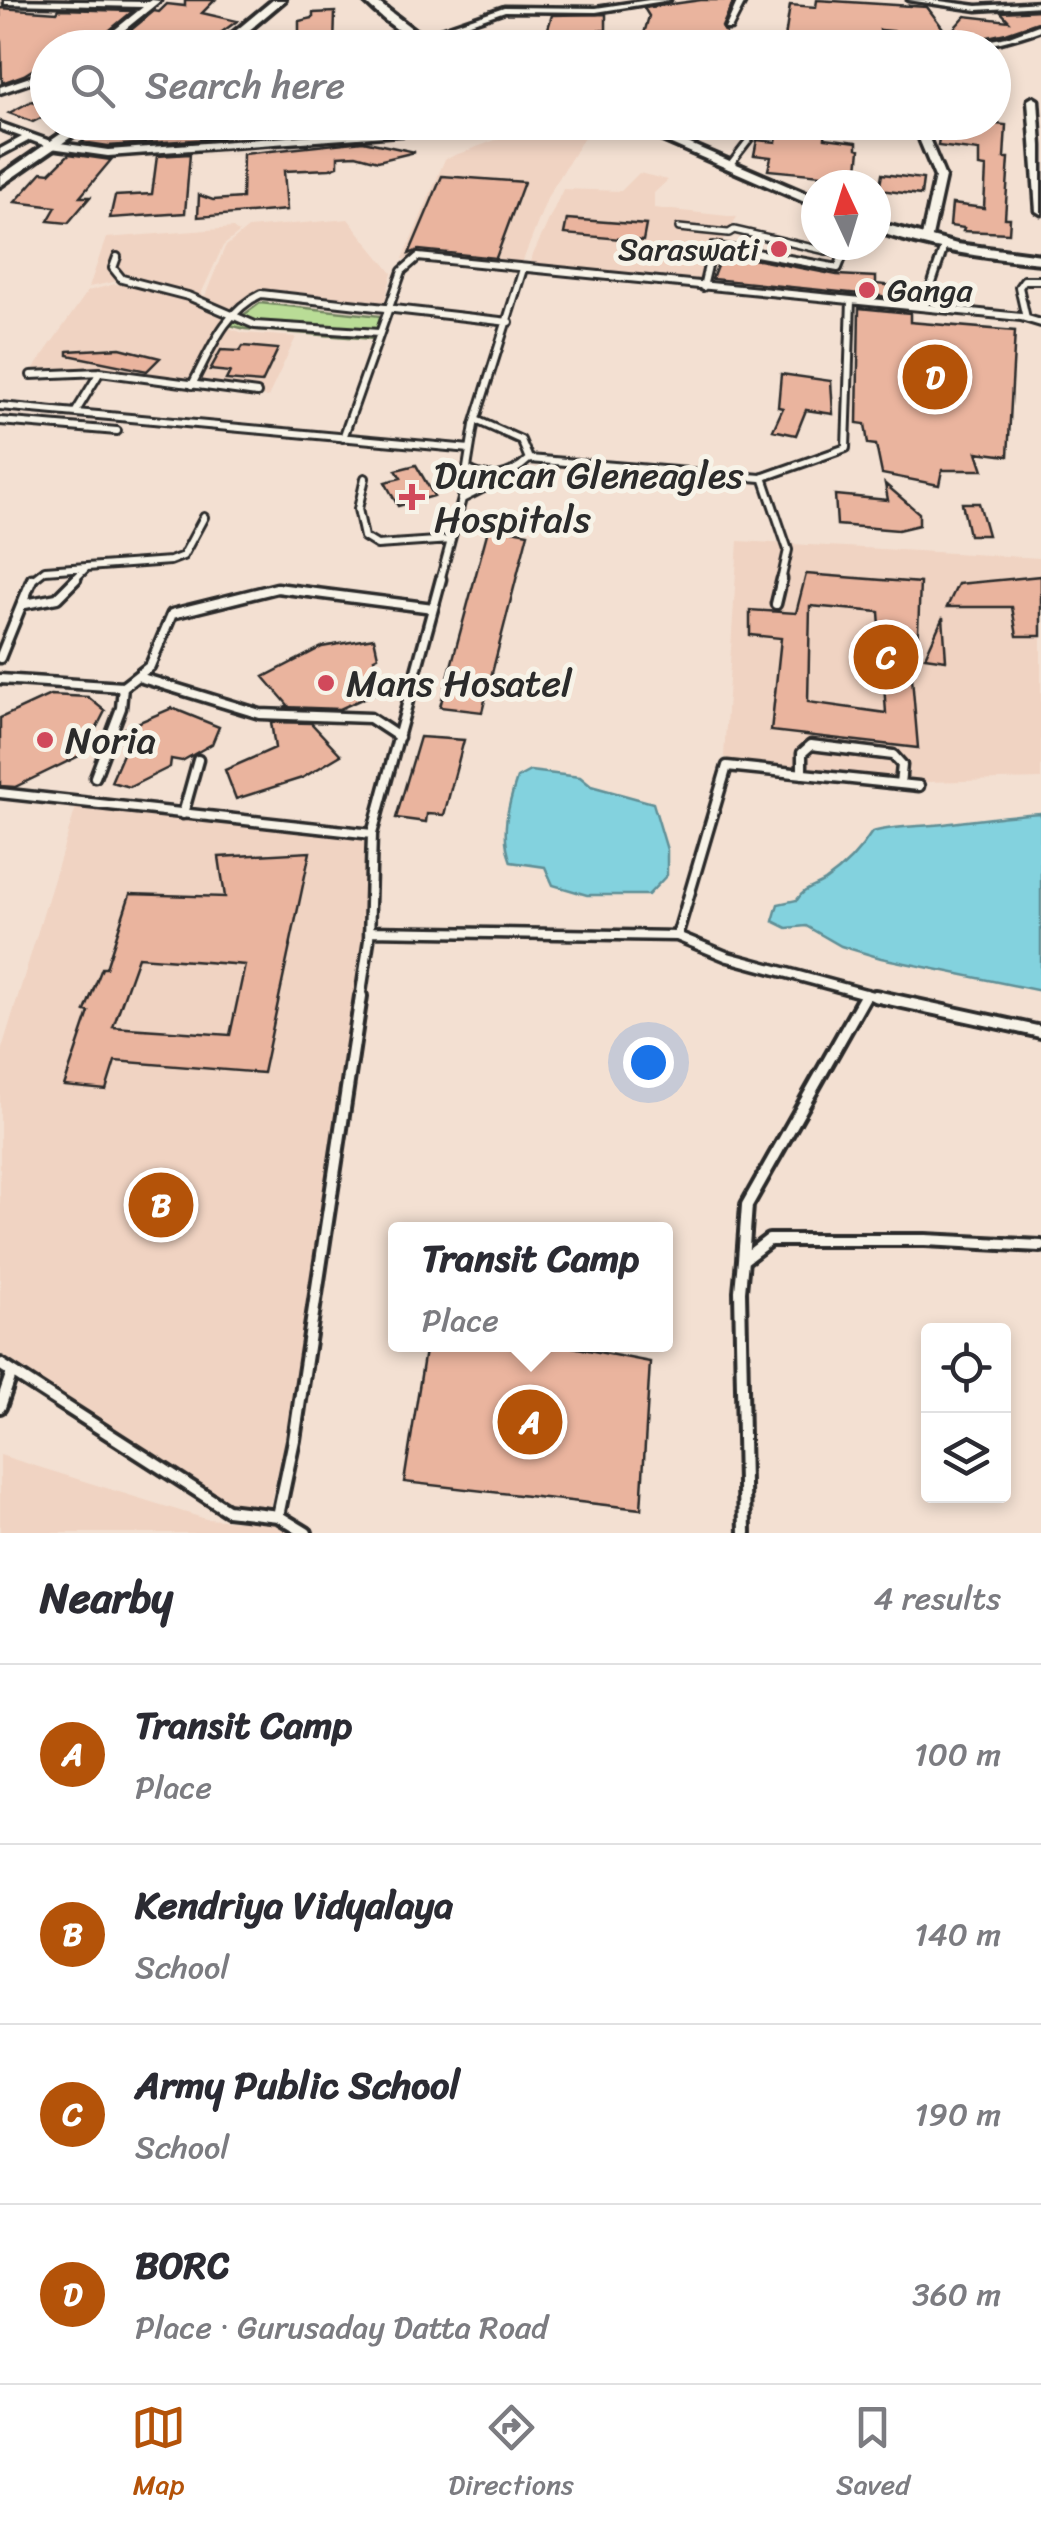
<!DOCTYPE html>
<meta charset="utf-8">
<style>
:root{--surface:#fff;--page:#f2f2f3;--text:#2b2b33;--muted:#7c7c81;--line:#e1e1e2;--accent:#b45309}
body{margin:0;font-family:Sriracha,sans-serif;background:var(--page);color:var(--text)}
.controls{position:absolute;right:30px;bottom:30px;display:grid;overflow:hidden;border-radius:10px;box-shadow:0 5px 15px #0003}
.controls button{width:90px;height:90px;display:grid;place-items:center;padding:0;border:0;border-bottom:2px solid var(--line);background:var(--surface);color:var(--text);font:50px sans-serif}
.compass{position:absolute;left:801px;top:170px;width:90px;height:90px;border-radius:50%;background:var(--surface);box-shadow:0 5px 15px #0003;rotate:356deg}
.you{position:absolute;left:648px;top:1062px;width:35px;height:35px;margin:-25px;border:8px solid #fff;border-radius:50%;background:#1a73e8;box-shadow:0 0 0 15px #1a73e833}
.badge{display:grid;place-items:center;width:65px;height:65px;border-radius:50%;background:var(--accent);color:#fff;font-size:32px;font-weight:700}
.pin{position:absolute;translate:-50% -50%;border:5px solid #fff;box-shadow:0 2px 10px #0006}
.popup{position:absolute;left:388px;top:1222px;width:285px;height:130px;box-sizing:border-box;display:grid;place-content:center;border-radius:10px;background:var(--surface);filter:drop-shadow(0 2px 8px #0005);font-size:32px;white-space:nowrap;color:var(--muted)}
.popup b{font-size:38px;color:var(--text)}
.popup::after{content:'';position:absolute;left:50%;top:100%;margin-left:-20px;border:20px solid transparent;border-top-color:var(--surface)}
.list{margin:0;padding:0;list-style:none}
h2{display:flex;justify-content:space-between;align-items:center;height:130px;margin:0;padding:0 40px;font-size:42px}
h2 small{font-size:32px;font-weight:400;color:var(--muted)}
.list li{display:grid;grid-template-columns:65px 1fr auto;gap:30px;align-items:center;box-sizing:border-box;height:180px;padding:0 40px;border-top:2px solid var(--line)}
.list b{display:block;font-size:38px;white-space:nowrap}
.list p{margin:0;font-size:32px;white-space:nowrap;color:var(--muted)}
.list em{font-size:32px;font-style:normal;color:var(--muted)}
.icon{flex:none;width:55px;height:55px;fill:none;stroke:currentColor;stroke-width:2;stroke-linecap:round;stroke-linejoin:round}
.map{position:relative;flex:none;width:1041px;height:1533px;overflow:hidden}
.search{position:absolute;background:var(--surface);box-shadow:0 5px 15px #0003;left:30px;right:30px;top:30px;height:110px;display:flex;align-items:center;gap:25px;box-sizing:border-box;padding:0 35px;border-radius:55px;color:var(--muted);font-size:38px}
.sheet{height:850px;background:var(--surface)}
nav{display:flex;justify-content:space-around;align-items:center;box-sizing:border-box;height:140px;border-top:2px solid var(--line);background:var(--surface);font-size:28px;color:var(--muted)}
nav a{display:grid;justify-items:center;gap:5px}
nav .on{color:var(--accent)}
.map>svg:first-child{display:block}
.built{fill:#f0d3c2}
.green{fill:#b9dc96;stroke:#728460;stroke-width:2.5}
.water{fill:#83d2de;stroke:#608f96;stroke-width:2.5}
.building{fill:#eab49e;stroke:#2b2b2b;stroke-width:2.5;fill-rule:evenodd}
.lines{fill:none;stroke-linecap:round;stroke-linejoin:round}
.service-far3-casing{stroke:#2b2b2b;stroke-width:10}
.service-far2-casing{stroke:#2b2b2b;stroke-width:12}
.service-far1-casing{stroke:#2b2b2b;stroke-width:15}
.service-casing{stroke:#2b2b2b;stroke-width:18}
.minor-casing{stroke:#2b2b2b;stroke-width:7}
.tertiary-casing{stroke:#2b2b2b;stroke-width:8}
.service-far3{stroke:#f7f3e8;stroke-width:5}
.service-far2{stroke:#f7f3e8;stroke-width:6}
.service-far1{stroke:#f7f3e8;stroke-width:8}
.service{stroke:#f7f3e8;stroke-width:10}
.minor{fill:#f7f3e8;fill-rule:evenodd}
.tertiary{fill:#f7f3e8;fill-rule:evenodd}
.poi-dot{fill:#d1495b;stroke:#f7f3e8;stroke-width:4}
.labels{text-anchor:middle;stroke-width:10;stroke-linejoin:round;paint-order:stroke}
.far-poi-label{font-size:32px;fill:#2b2b2b;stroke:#f7f3e8;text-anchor:end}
.poi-label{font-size:38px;fill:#2b2b2b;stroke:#f7f3e8;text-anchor:start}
</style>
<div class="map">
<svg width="1041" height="1533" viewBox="0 0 1041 1533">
<rect width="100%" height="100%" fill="#f3e0d2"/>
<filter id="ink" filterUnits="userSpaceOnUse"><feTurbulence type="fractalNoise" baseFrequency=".01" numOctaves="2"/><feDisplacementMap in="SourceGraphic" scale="20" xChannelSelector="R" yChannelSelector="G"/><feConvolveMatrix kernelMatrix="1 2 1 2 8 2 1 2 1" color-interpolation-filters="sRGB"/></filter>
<g filter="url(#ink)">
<path class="built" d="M581,123L591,126L548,196L519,271L403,259L445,159L506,136Z
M639,173L668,180L654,193V208L737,217L720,244L710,242L699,284L526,270L563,189L621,191Z
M348,219L392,273L382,313L255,299L221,325L243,333L296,337L268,397L173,388L106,367L29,375L88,291L115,284L191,293L118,281L89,287L106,238L233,228L239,233L223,246L201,294L205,296L225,247L248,228Z
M738,541L1041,558V779L926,782L732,762L724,756Z
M76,807L367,837L366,932L285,1441L270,1506L223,1502L0,1354V1055Z
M0,1455L206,1519L275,1523L290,1533H0Z"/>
<path class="green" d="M260,303L381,316L373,339L245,329L230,325Z"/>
<path class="water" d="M530,771L580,777L591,786L653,803L667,850V875L648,895H587L553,885L545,867L511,862C500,834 508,806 517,778Z
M1041,813V991L881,958L841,946L806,926L787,928L773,921L778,904L797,900C804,888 814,888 825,881C844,868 860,851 872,832C897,825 918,827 944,824C977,820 1008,815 1041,813Z"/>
<path class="building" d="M185,0H215L202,13L237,21L200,48H109L154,11L159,12L167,4L185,6Z
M701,0H734L722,27L726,33L724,48H640L649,16L644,8Z
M817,0L927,7L948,35L965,16L1009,21L1001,12L1041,10V21L1006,33L938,48H920L925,34L880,30L882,48H805L806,40L785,38L790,5L816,7Z
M0,8L57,12L59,9L133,11L88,48H48V60L24,75L2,83Z
M335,12L334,48H299V21L313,18V13Z
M606,14V30L547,32L552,15Z
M32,101L48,106V114L33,122L9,113Z
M110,122H212L223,126L222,138L108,146L82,142Z
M779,122H827L825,138L857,142V148L860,149L858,170L868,171L865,185H820L822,175L768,170L771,157L754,155L757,140L776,142Z
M976,122L1006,125L1004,158H1009L1005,218H1010L1009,233L963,231L964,228L950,226L952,204L984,208L986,167L979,166V151L938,146L940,128L975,132Z
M363,141L415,152L378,161L356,155L338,156V166L330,169L284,171L287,210L198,217L199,195L213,200L242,198L243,154Z
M69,154L111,160L80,197H90L68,223L48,221L56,207L15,202L42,172L50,173Z
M190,154L185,213L110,218L115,196L152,194L157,156Z
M882,174L923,179L921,195L879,190Z
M442,176L524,182L496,258L419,250L409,254Z
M567,219L646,225L643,241L564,234Z
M722,253L837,275L876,277V284L910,288V299L712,279Z
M859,308L910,313V322L1015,331L1008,456L977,452L983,470H942L939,485L882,474L876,445L868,444L865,424L857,423Z
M243,346L278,349L262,383L226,380L230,372L210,370L221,350L240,351Z
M120,348L160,358L147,371L68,355V351Z
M781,374L831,381L833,414L806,410L796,435L773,430L783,408L778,407Z
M416,465L434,496L398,506L385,482L401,478L396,470Z
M885,484L919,513V525L898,530L837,525L835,495L888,500Z
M962,503H979L988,535H969Z
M489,526L528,533L482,712L440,707Z
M806,574L920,583L917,656L910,654L918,748L771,731L781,638L750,635V610L796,613ZM810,606L879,612L886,713L808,702Z
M1041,576V636H1017L1012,607H947L958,584Z
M943,617L946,660L925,657Z
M374,638L378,656L374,658L386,688L340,709L284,707L288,705L264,677L322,647Z
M50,695L88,697L105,711L83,754L15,787L0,786V718Z
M172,708L219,727L212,744L182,761L171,759L170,767L130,787L111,782L126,747L118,736L121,730Z
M271,722L311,723L341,755L302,778L236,799L225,770L275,748Z
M420,737L464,740L444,815L427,814L426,822L396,818Z
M310,852L263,1073L115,1061L106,1090L64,1086L89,1012L85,1011L102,968H106L130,894L225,897L219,857ZM138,957L245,965L230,1035L113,1027Z
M426,1344H557L650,1362L641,1509L404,1482Z"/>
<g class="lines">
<g class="service-far3-casing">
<path id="service-far3" d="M729,166L756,131L757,122
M679,228L728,233
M729,233L734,230L844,255
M711,255L713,245L769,255
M941,255L945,245"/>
</g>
<g class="service-far2-casing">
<path id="service-far2" d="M756,253L838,268L844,253
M117,257L113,268L122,279L188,296L255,325L379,333
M703,287L711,253
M924,307L942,253
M1026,318L1019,287L1024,280H1041
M31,375L100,372L257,393
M192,385C210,351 224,311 261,294L509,322
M0,406L470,449
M75,413L100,372
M476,420L521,440L529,459L761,478L846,448L851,300
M0,421L117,431
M343,438L402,271L418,257L1021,317L1041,323
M467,469C490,482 510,477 529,459
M763,477L788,550L781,581
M365,478L358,509L364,537L377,545L451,540
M462,499L502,479
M31,581L45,570L170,561L183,556L204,517
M73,581L86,568
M440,581L462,499L474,425L523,269"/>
</g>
<g class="service-far1-casing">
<path id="service-far1" d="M25,604L57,598L76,579
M776,604L782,579
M0,658L32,579
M142,678L260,714L370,718L399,737
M0,679L123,687L121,708L95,777
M123,687L150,666L172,614L277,588L433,608
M802,774V753L811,745L893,755L902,765L900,784
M0,793L372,834
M183,814L198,760
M369,931L677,936L728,957L884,999
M677,936L727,766L919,786
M360,999L369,940L372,834L441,579
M863,999L866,994"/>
</g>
<g class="service-casing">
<path id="service" d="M875,996L1041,1032
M743,1260L747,1205L865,996
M0,1364L227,1510L278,1516L306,1533
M0,1407L12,1372
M278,1516L294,1440L361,996
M745,1533L740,1291L743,1260L769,1240H925L1041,1246"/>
</g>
<g class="minor-casing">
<path id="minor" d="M5,0L149,2L152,0L160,1L102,48H92L143,7L8,4H5Z
M649,0H670L596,12L505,11L424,39L417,37L504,7L596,8Z
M738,0H746L731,29H725Z
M908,0H932L977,6L1041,2V6L977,10Z
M1041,24V30C1010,41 982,48 949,48L1007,37Z
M404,28L411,30L373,47L345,48L368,43Z
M48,71V77L0,93V87Z
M1033,97L1038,100L1041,146V214L1036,211L1028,100Z
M492,122H541L537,125L108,156L51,148L30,140L0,156V149L22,137L0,129V123L53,142L108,150Z
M921,122H931L930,141L945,177L931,241L926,244L921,241L935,177L920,141Z"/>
</g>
<g class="tertiary-casing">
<path id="tertiary" d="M273,0H285L228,48H215Z
M363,0H375L414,30L448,48C416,48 385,22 363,0Z
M78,122H93L0,186V176Z
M621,122H639L816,198V207Z
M876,222L957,244L1041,255V263C985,258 929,250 876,231Z"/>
</g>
<use href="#service-far3" class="service-far3"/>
<use href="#service-far2" class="service-far2"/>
<use href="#service-far1" class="service-far1"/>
<use href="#service" class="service"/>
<use href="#minor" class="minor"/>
<use href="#tertiary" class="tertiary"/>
</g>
</g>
<g class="poi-dot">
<circle cx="779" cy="249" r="10"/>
<circle cx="867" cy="290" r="10"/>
<path d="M407 482h10v10h10v10h-10v10h-10v-10h-10v-10h10z"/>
<circle cx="326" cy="683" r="10"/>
<circle cx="45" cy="740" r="10"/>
</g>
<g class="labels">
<g class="far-poi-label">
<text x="759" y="260">Saraswati</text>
<text x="887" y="301" text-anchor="start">Ganga</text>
</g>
<g class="poi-label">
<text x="434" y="488">Duncan Gleneagles<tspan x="434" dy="44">Hospitals</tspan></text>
<text x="346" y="696">Mans Hosatel</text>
<text x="65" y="753">Noria</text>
</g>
</g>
</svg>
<div class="controls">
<button><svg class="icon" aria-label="locate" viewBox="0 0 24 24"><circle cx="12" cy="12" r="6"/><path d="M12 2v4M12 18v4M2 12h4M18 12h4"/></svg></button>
<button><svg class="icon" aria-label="layers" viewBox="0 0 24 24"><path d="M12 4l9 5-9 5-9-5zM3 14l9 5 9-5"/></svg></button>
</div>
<svg class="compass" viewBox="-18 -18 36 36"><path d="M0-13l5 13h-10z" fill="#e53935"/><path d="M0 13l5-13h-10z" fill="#7c7c81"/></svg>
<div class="you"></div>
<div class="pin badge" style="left:530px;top:1422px">A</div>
<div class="popup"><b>Transit Camp</b>Place</div>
<div class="pin badge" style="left:161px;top:1205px">B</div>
<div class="pin badge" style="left:886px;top:657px">C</div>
<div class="pin badge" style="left:935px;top:377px">D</div>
<div class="search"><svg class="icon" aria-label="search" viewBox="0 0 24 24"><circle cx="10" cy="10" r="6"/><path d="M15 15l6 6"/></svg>Search here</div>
</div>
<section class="sheet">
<h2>Nearby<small>4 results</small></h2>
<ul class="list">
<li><span class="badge">A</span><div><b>Transit Camp</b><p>Place</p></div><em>100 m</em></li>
<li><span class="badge">B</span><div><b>Kendriya Vidyalaya</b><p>School</p></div><em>140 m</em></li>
<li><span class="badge">C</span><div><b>Army Public School</b><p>School</p></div><em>190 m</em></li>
<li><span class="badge">D</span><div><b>BORC</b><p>Place · Gurusaday Datta Road</p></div><em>360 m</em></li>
</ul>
</section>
<nav>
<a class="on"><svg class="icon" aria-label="map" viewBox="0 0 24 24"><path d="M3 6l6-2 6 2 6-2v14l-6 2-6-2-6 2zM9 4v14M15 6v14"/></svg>Map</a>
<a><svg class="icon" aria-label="directions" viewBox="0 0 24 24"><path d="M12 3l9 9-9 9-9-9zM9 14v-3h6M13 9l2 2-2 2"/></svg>Directions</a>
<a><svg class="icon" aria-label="saved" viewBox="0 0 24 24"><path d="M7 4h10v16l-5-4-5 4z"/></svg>Saved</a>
</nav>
